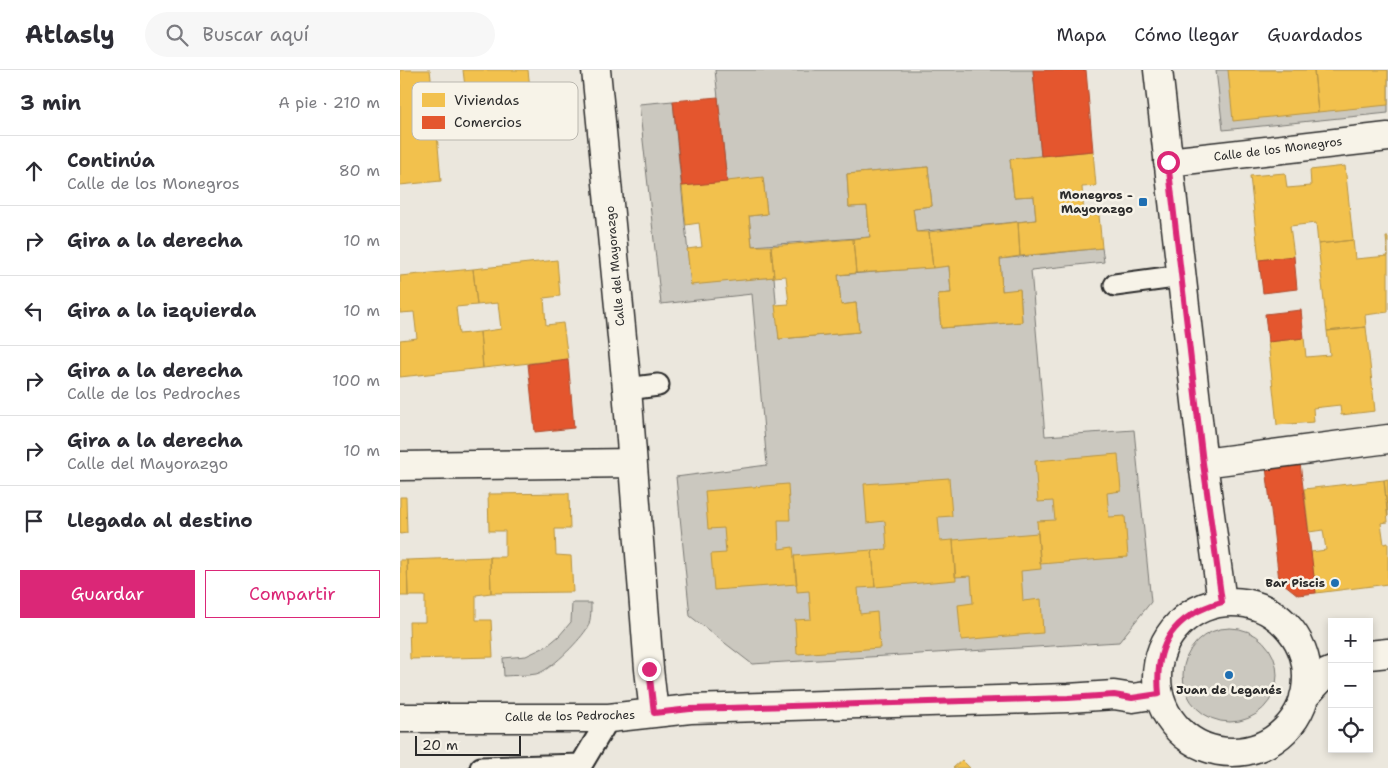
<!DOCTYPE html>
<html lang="es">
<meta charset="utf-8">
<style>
:root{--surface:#fff;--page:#f7f7f7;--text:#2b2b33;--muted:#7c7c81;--line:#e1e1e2;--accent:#db2777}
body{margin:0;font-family:"Shantell Sans",sans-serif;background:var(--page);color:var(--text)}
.controls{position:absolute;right:15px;bottom:15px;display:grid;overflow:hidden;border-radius:0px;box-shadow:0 2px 8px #0003}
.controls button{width:45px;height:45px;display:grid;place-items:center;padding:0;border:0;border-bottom:1px solid var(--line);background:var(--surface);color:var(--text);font:25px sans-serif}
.scale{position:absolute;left:15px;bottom:12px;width:106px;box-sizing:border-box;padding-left:5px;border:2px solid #2b2b2b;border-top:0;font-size:14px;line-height:18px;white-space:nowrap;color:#2b2b2b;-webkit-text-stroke:4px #f7f3e8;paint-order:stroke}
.stop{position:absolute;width:15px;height:15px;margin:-11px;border:4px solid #db2777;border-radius:50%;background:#fff}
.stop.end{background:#db2777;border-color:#fff;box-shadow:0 1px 5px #0008}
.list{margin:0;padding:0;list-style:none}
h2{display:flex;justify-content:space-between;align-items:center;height:65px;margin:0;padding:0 20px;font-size:21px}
h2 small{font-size:16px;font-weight:400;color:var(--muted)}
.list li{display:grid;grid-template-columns:32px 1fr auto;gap:15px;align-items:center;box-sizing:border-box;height:70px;padding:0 20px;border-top:1px solid var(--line)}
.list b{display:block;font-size:19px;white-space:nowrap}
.list p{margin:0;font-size:16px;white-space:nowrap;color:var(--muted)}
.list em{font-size:16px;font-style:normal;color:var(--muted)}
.actions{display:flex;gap:10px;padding:15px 20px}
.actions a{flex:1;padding:11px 0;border:1px solid var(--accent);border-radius:0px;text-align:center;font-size:18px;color:var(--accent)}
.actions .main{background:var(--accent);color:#fff}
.icon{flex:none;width:28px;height:28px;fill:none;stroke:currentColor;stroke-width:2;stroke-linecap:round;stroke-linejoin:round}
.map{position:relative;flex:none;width:988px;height:698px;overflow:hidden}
header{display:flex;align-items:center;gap:30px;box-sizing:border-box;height:70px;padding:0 25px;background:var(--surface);border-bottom:1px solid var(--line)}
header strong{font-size:24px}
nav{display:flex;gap:28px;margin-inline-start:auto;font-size:18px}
.search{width:350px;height:45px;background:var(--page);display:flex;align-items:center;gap:12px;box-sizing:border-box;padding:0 18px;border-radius:28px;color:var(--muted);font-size:19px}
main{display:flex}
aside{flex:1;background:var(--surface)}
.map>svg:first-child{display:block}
.green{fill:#cbc8bf;stroke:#7b7a75}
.homes{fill:#f2c14e;stroke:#b69444}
.shops{fill:#e4572e;stroke:#ac4a2d}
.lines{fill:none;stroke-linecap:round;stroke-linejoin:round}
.service-casing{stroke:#2b2b2b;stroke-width:25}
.minor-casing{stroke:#2b2b2b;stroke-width:31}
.service{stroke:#f7f3e8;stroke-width:21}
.minor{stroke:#f7f3e8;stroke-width:28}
.route{stroke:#db2777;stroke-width:6}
.poi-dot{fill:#1f6fb2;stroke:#f7f3e8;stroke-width:2}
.labels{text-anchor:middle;stroke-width:5;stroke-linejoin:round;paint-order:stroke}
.street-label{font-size:12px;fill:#2b2b2b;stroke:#f7f3e8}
.poi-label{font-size:12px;font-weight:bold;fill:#2b2b2b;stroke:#f7f3e8;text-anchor:end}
.key{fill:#f7f3e8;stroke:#bab7af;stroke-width:1}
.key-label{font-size:14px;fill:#2b2b2b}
</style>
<header>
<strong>Atlasly</strong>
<div class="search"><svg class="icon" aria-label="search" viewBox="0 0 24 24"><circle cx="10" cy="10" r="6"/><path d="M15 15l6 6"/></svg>Buscar aquí</div>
<nav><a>Mapa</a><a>Cómo llegar</a><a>Guardados</a></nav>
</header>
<main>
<aside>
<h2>3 min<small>A pie · 210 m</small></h2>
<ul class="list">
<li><svg class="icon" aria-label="ahead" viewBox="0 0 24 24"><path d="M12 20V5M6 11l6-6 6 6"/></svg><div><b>Continúa</b><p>Calle de los Monegros</p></div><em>80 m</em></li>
<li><svg class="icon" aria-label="right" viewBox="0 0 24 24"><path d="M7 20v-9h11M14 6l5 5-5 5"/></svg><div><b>Gira a la derecha</b></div><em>10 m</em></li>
<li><svg class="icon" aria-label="left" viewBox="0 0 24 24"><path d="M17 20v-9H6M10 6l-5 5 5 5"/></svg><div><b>Gira a la izquierda</b></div><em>10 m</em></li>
<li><svg class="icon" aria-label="right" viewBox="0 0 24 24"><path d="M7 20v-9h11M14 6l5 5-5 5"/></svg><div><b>Gira a la derecha</b><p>Calle de los Pedroches</p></div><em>100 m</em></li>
<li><svg class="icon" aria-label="right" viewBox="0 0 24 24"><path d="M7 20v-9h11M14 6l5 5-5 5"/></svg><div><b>Gira a la derecha</b><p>Calle del Mayorazgo</p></div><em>10 m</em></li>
<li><svg class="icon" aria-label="arrive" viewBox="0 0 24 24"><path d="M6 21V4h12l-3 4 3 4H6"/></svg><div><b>Llegada al destino</b></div></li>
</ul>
<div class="actions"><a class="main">Guardar</a><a>Compartir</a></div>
</aside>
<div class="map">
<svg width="988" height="698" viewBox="0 0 988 698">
<rect width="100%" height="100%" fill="#ebe7dd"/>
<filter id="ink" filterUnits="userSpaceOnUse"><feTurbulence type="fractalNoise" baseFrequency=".02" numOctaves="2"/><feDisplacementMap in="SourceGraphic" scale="10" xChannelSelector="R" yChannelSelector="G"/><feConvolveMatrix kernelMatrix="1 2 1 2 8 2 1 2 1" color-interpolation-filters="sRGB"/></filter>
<g filter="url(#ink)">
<path class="green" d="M315,0H633L641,86L610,89L614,127L634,126L636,150L516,162L513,138L532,136L528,97L447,104L449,137L467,136L470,167L352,176L349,146L367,144L363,108L327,112Z
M816,0H988V43L823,60Z
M273,31L291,214L374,207L379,269L459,262L456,233L441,235L438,205L549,196L551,223L538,224L541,258L622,252L620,220L602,221L600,189L702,178L704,192L631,200L645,366L734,360L751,532L719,572L352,594L290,546L276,407L367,395L352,224L261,234L239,34Z
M172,533H191C191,542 191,553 186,560C178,572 150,601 136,604C126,606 114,605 104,606L103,588L126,586L147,576L159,566L171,552Z
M783 605a47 47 0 1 1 94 0a47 47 0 1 1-94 0Z"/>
<path class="homes" d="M0,0H30L34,35L21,37L24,66L37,64L41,111L0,115Z
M63,0H128L131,28L67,34Z
M828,0H914L918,42L833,51Z
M914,0H988V35L918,42Z
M693,81L696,116L682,117L684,146L699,145L702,178L620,186L618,152L636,150L634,126L614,127L610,89Z
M945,96L953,170L918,174L916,153L890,156L894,186L859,190L850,106L885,103L887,118L911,116L910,100Z
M528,97L532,136L513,138L516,162H529L533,198L456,203L453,169L470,167L467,136L449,137L447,104Z
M363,107L367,144L349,146L352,176H371L374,207L291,215L287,179L302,177L299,153L286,155L282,116Z
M618,152L620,186L600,189L602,221L620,219L622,252L541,258L538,224L551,223L549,196L533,198L529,162Z
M986,167H988V242L965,245L966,257L927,261L918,174L953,170L955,189L988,186Z
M453,169L456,203L438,205L441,235L456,233L459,262L379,269L375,235L389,234L386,206L374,207L371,176Z
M157,190L160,226L144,228L146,255L163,253L168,289L83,298L80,262L101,259L98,233L77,235L73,199Z
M73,199L77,235L56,237L59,264L80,262L83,298L0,307V270L17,268L14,242L0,243V206Z
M966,257L975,341L941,345L940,335L913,338L914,352L877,355L868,272L904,268L906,287L930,285L927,261Z
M718,384L721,421L707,423L709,447L725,446L728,487L640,494L637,451L655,450L653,431L638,432L635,391Z
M549,408L552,446L538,447L540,471L553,470L556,510L475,517L472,480L487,479L485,451L467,453L464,414Z
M988,409V446L984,410Z
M984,410L988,452L981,453L984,474L988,473V514L916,523L911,482L926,480L923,460L909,462L904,419Z
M388,414L390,450H378L379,479L393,477L397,514L314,520L311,484L326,483L324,458L308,459L305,421Z
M169,423L170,459H155L156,485L171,486L173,522L91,523L90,487H105V461H89L88,424Z
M0,427H6L7,463L0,464Z
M638,463L641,499L621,501L623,531L641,529L643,563L561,570L558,535L573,533L571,506L555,507L553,470Z
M472,480L475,517L458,518L460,544L477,542L480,578L397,584L395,550L411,549L409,521L397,522L394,486Z
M90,487L91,523L76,525V550H91L93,587L10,589L9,552H25V526H8L7,490Z
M0,490H7L8,526H0Z
M562,690L570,698H553Z"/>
<path class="shops" d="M633,0H686L693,81L641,86Z
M318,27L327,112L282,116L273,31Z
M894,186L897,219L863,223L859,190Z
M901,240L904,268L868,272L865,244Z
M168,289L174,358L135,362L128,294Z
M900,393L916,523L898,525L879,510L866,397Z"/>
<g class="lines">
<g class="service-casing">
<path id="service" d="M715,215L782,206
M227,319L258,315
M81,698L181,695L209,648"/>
</g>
<g class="minor-casing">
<path id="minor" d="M196,0L227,319L249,599L254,643
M758,0L803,393L822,532
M768,92L988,67
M803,393L988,369
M0,396L232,393
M757 607a75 75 0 1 1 150 0a75 75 0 1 1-150 0Z
M969,585L988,583
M904,627L925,604L932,601
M0,648H209L290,639L668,628L714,625L733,628L759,624"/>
</g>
<use href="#service" class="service"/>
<use href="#minor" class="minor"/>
</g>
</g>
<g class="lines" filter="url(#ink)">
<path class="route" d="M249,599L254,643L290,639L668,628L714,625L732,628L759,624C754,574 774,545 822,532L803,393L768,92"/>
</g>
<g class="poi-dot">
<rect x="738" y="127" width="10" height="10" rx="2.5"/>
<circle cx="935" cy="513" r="5"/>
<circle cx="829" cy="605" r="5"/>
</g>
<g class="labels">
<g class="street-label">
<text transform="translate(878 79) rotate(-7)" y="4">Calle de los Monegros</text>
<text transform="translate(215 196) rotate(-95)" y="4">Calle del Mayorazgo</text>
<text transform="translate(170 646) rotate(-1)" y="4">Calle de los Pedroches</text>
</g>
<g class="poi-label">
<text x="733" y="129">Monegros -<tspan x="733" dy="14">Mayorazgo</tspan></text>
<text x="925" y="517">Bar Piscis</text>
<text x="829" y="624" text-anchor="middle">Juan de Leganés</text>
</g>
</g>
<rect x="12" y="12" width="166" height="58" rx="8" class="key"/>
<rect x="22" y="23" width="23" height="14" fill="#f2c14e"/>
<rect x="22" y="46" width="23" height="13" fill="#e4572e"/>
<g class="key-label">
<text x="54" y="35">Viviendas</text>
<text x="54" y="57">Comercios</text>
</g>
</svg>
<div class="controls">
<button>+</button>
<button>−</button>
<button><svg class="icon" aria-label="locate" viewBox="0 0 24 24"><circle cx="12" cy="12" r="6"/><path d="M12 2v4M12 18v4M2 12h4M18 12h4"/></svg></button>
</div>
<div class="scale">20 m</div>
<div class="stop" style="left:768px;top:92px"></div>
<div class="stop end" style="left:249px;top:599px"></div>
</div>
</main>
